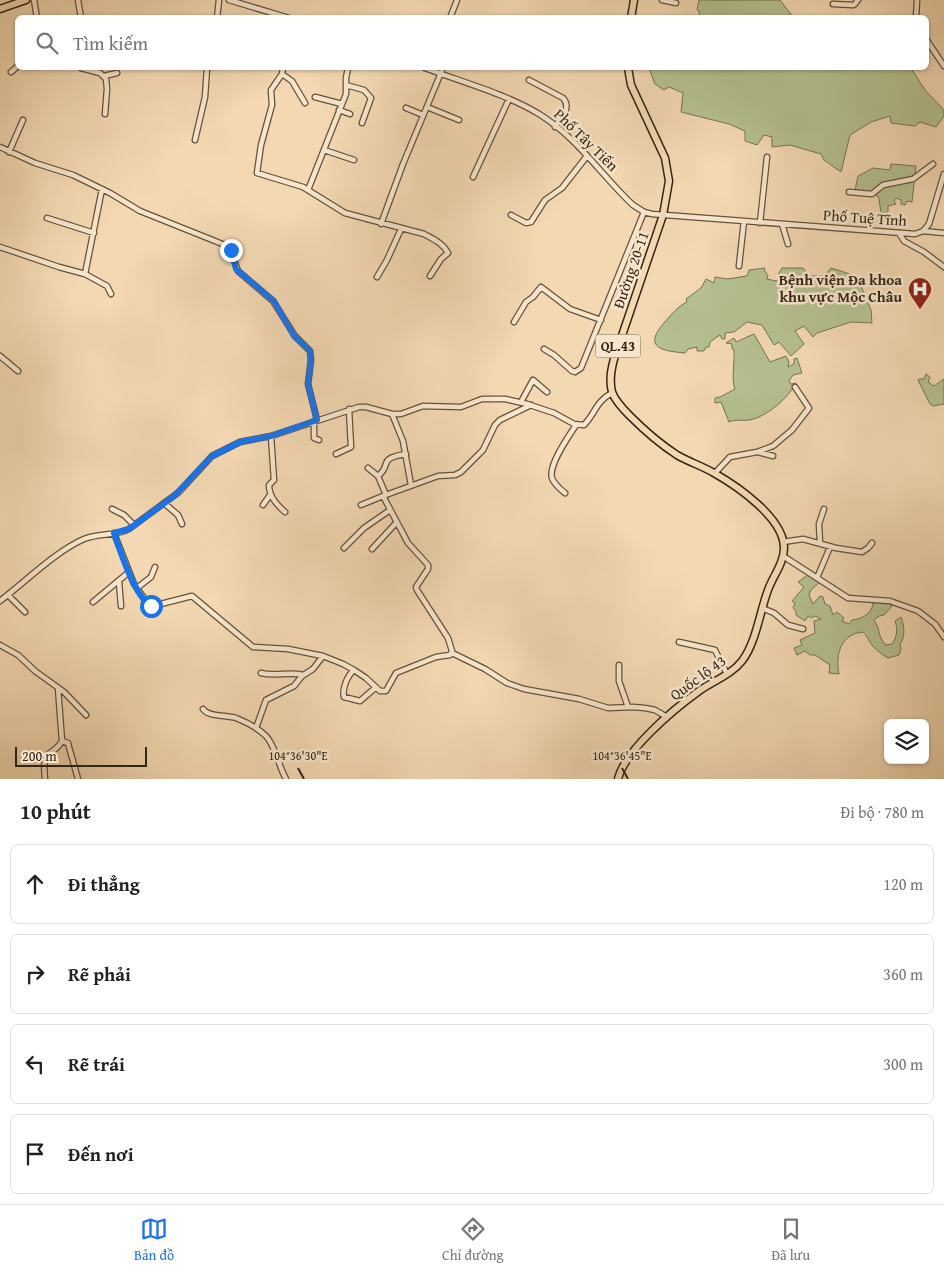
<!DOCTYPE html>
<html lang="vi">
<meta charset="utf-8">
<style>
:root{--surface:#fff;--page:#f2f2f2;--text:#222;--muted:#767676;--line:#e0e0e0;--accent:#1a73e8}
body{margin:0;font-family:"Gentium Book Plus",serif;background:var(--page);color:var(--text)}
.controls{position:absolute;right:15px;bottom:15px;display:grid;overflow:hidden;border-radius:8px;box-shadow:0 1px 4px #0004}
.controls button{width:45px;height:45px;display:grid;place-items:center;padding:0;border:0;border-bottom:1px solid var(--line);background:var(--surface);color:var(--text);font:25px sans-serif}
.scale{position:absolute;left:15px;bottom:12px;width:132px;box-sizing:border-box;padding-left:5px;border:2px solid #342616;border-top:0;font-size:14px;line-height:18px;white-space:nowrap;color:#342616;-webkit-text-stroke:4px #f7e6cd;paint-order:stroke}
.stop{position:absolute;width:15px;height:15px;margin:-11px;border:4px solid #1a73e8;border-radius:50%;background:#fff}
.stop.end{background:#1a73e8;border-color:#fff;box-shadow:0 1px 5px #0008}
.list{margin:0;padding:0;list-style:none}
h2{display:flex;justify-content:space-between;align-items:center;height:65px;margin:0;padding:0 20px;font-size:21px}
h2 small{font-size:16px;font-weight:400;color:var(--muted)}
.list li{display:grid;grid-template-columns:32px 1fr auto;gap:15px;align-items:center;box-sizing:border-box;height:80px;margin:0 10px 10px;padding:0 10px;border:1px solid var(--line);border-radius:8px}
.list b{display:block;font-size:19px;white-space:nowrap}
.list em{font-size:16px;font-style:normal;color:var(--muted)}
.icon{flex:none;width:28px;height:28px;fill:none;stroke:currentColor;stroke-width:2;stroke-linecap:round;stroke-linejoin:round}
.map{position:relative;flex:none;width:944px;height:779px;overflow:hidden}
.search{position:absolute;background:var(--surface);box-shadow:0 1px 4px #0004;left:15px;right:15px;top:15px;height:55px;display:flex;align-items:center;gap:12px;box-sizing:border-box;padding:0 18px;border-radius:8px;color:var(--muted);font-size:19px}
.sheet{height:425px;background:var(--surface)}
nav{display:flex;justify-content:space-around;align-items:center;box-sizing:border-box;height:70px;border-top:1px solid var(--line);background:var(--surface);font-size:14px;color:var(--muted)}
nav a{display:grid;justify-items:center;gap:2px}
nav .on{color:var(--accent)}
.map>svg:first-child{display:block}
.green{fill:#b5c090;stroke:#747353}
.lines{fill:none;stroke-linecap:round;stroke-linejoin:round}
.minor-casing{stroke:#64523d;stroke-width:7}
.highway-casing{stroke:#342616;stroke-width:9}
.minor{stroke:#f7e6cd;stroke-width:4.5}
.highway{stroke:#f3d8b2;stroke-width:6}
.route{stroke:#1a73e8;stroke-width:6}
.ticks{fill:none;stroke:#342616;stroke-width:2}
.labels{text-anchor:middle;stroke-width:5;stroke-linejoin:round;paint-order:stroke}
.shield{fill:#f7e6cd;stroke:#6e604d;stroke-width:1}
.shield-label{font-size:14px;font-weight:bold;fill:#342616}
.street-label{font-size:15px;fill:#342616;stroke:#f7e6cd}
.poi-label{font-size:15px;font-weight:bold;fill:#342616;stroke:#f7e6cd;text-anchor:end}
.ticks-label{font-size:12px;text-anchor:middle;fill:#342616;stroke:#f7e6cd;stroke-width:5;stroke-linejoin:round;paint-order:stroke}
</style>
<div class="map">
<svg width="944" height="779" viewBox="0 0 944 779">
<rect width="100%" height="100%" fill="#f3d8b2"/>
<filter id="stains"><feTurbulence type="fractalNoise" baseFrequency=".004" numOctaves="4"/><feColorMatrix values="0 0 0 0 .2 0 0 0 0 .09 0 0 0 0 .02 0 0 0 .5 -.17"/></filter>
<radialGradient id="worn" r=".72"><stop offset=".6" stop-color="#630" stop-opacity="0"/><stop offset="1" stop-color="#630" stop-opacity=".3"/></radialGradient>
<path class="green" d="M699,0H780L793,17H698L700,12L697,10Z
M649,68H911L925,90L944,110V116L936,127L920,122L915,126L891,123L890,116L871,122L850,135L841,172L824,160L821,154L790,145L772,147V137L764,135L757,145L745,141V131L729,124L681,112L683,93L669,87L664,90L655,84Z
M891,164L916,166L912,202L907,201L905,205L901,204V200L896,198L894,201L896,204L888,206V212L881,213L879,199L875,192L855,190L858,176L873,168L890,170Z
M765,268L764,270L768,275L767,279L776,281L782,277L778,275L782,268H803L809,276H824L831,268L859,277V281L871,310L872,323L851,322L817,333L813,337L804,326L795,331L804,344L791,356L779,342L774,345L762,325L747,322L734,332L725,333V339H722L720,335L710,342L709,347H706L704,351H697V347L688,349L685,353C663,351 642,348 664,323C671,315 677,307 687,302L686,299L701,288L706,279L714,283L715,277L727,279L747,276L749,270Z
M754,334L770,362L786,356L789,362L788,367L794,364V359L797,358L802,373L793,375L789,381L791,384L796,383C788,398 767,417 749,420C743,421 736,419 729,422L721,402L715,403V398L720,397L735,389C731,381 735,360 734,349H732V344L726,343L734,338L736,342Z
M926,374L930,377L928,382L934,386L944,379V404L933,406L930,404L918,380L919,379H924Z
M808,575L820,582L811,590L809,595L813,604L820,596L823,597L825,604L830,606L833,615L837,612L844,618L842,621L849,624L852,620C862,619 872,614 873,603L879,602L884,604L889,603L892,606L884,615L879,616L874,620C881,630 877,636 886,645L892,644C897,637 898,629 895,621L901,617C904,625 906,637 900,644L901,649L899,655L888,658C885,657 874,648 872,645C868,640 868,637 863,632C841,634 835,654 839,674L829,673L830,665L815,655H810L805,651L797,655L794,648L802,645L800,640L815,633L814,621L821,619L815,616L811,618L808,616L805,621L796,615V611L793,608L795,603L792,601L804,587L798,582Z"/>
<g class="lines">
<g class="minor-casing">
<path id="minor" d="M34,0L37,18
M78,0L81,18
M229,0L289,18
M662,0L676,3
M833,4L853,5L855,4L858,0
M217,18L219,0
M450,18L457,0
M916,18L917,0
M926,39L944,66
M81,68L100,73L106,79L107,89L105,114
M283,68L282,74L271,90L272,105L261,145L257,173L303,187L345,213L424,234C433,239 443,243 448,253L441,259L430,276
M425,68C462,82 506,94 539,114C577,137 601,175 633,205L644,212L652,214L915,234L923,231L929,224L944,174
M11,72L18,66
M282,74L292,81L305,103
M104,76L117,73
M529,80L563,98C572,108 561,118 555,127
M346,85L364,90L371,98L362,123
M315,97L342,104
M427,107L459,120
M406,108L423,115
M339,110L350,114
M195,140L205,97L207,68
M0,147L35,163L73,175L110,193L140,211L230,247L238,271L273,301L295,336L310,351L311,360L308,384L317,420
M324,150L354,160
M9,152L23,120
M473,177L509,99
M308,190L346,94V78L348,68
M849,192L872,194L883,185L913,179L933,164
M511,215L526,223L531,222L545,200L562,188L587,156
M47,218L94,233
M760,223L767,157
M381,224L403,164L443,68
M782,224L788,244
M923,231L944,233
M899,233L904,241L924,252L944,267
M0,247L59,267L85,274L102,189
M739,266L744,221
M85,274L107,286L111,294
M377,277L387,260L401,229
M514,322L526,302L533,297L541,287L570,309L601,320
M544,349L554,355L572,371L575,372L581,368L644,212
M0,356L18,371
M521,402L533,380L547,392
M392,414L403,441L411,485
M314,421V438L319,440
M271,436L274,480L269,485C269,496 276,504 285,512
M758,452L773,456
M336,454L351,447L349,409
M368,468L378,476L386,495
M715,473L730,457L757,452L773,446L792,430L809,408L795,387
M378,476C393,464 376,459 406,454
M565,493C560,489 554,484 552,478C548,465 569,436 576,425
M164,503L178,515L182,524
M263,505L270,495
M361,505L383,496
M112,509L124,515L134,525
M114,533L134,584L149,605L153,606L192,596L253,647L288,649L323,656L343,664L354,670L366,678L380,691H386L396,673L436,657L450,655L452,651L448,638L417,590L416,587L428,569V565L408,543L383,496L438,476L455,475L461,472L483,450L495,425L500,420L531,405
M783,542L803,539L836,548L862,552L868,548L872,543
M820,543L819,524L824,509
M344,548L364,528L390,510
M372,549L397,522
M783,556L848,598L890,601L918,611L935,624L944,637
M817,578L830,547
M119,582L121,606
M137,588L151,577L155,567
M8,595L25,612
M0,601C25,582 56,551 84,539C99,533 116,536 129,529L179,492L212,456L240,442L271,436L359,407H366L392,414H401L423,406L461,407L482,399H505L527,404L554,413L574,424L584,425C595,414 596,401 612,393
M93,602L129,572
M762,608L774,613L788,625L803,629
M679,642L715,650L727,674
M0,645L18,655L35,671L64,692L86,715
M452,653L485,669L507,683L524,689L579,699L608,708L633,707L645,708L655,710L667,717
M619,665V681L628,707
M354,670C347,676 342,689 344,697L360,701L375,688
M261,673C276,677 289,671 303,675
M58,688L62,741L68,743L69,747L78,779
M203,709C208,717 226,715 236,718C246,722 258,728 266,736C275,745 279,767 286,779
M256,728L266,700L294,686L302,676L313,669L323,656
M45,779C44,766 42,757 54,750C58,747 60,745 62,741"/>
</g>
<g class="highway-casing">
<path id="highway" d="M0,9L26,0
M631,18L634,0
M618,779C625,750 674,709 699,691C713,681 731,675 742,661C756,643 760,611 768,590C773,576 784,563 784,548C784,518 737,486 714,473C702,466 689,462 677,455C660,444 644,430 630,416C624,410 615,401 612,392C609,380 611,370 614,359L663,215L669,181L665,158L631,85L628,68"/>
</g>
<use href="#minor" class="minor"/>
<use href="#highway" class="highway"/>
</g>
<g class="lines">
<path class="route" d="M151,606C135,597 120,551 114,533L129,529L174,496L212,456L240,442L271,436L317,420L308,384L311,360L310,351L294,336L274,301L236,269L231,250"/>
</g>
<path class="ticks" d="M298,768L304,779M622,768L628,779"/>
<defs>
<g id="hospital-pin" transform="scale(1.25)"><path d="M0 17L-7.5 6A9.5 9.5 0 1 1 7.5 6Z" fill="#8f2418" stroke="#f7e6cd"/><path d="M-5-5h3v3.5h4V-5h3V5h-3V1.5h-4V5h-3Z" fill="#fff"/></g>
</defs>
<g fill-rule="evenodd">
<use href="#hospital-pin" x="920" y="289"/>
</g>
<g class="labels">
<rect class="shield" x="595.5" y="334.5" width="45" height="23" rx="4"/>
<g class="shield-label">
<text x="618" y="351">QL.43</text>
</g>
<g class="street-label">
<text transform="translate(586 140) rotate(44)" y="5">Phố Tây Tiến</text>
<text transform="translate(865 218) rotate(4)" y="5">Phố Tuệ Tĩnh</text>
<text transform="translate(631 270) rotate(-71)" y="5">Đường 20-11</text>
<text transform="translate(698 678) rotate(-36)" y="5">Quốc lộ 43</text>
</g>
<g class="poi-label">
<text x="902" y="285">Bệnh viện Đa khoa<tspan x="902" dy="17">khu vực Mộc Châu</tspan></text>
</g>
</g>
<g class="ticks-label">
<text x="298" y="760">104°36'30"E</text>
<text x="622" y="760">104°36'45"E</text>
</g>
<rect width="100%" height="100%" filter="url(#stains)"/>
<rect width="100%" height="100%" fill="url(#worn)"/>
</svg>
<div class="controls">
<button><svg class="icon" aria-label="layers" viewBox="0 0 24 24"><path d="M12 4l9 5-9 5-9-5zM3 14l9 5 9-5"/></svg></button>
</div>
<div class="scale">200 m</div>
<div class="stop" style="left:151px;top:606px"></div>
<div class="stop end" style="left:231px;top:250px"></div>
<div class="search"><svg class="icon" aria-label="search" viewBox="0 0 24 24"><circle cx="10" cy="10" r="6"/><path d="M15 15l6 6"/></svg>Tìm kiếm</div>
</div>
<section class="sheet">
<h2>10 phút<small>Đi bộ · 780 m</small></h2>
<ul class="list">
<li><svg class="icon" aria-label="ahead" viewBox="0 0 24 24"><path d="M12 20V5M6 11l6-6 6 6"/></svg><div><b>Đi thẳng</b></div><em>120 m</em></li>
<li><svg class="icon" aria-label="right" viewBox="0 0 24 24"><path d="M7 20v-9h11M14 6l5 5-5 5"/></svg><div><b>Rẽ phải</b></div><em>360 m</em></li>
<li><svg class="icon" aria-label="left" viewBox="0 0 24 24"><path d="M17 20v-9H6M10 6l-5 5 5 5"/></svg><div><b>Rẽ trái</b></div><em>300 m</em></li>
<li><svg class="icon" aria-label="arrive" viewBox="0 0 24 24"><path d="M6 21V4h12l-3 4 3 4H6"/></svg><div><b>Đến nơi</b></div></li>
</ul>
</section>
<nav>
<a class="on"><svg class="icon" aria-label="map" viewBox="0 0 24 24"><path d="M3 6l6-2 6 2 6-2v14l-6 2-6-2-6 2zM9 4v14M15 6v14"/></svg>Bản đồ</a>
<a><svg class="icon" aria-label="directions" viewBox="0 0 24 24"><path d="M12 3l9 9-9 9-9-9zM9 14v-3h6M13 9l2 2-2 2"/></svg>Chỉ đường</a>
<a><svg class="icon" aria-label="saved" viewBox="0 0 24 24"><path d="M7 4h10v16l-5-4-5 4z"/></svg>Đã lưu</a>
</nav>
